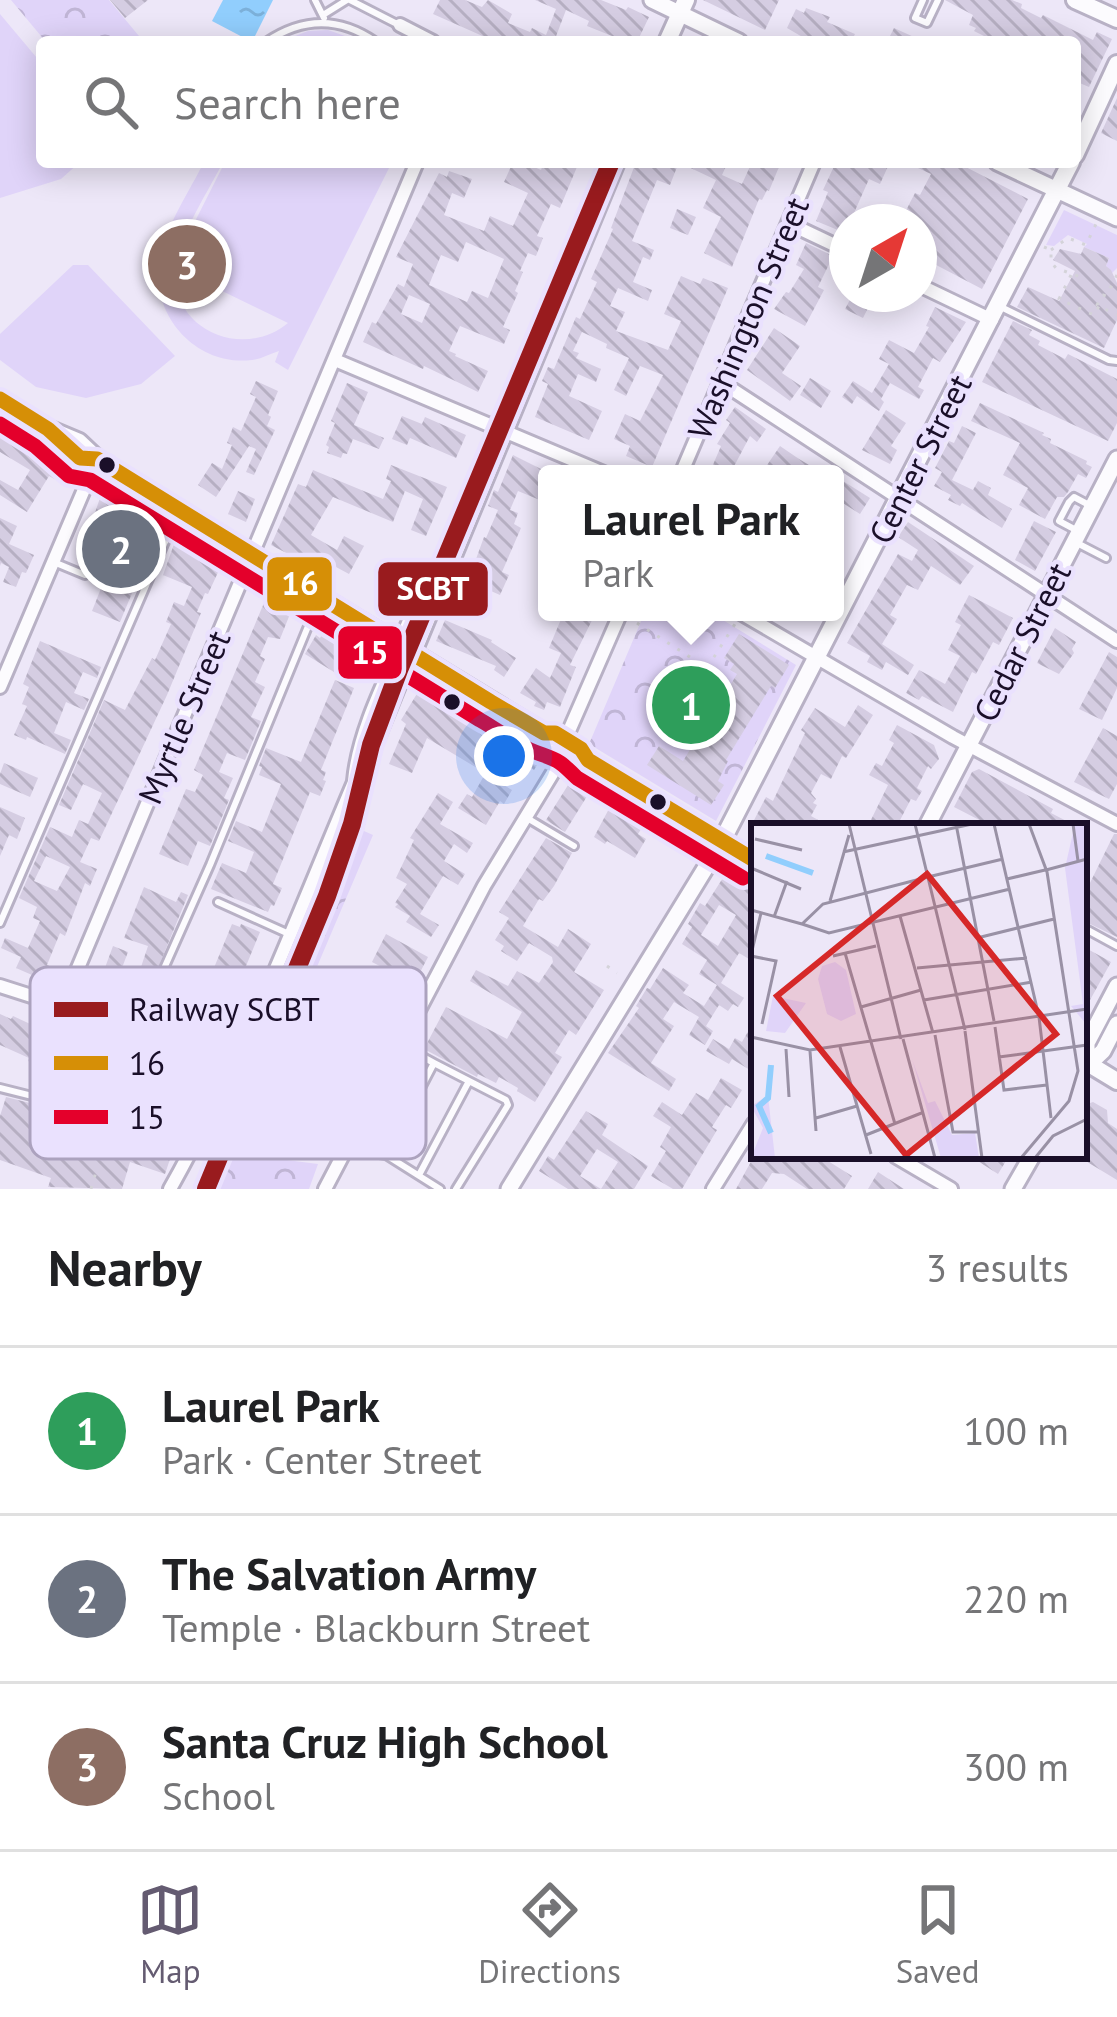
<!DOCTYPE html>
<meta charset="utf-8">
<style>
:root{--surface:#fff;--page:#f2f2f2;--text:#202124;--muted:#757577;--line:#e0e0e0;--accent:#645b71}
body{margin:0;font-family:"PT Sans",sans-serif;background:var(--page);color:var(--text)}
.compass{position:absolute;left:829px;top:204px;width:108px;height:108px;border-radius:50%;background:var(--surface);box-shadow:0 6px 30px #0003;rotate:39deg}
.you{position:absolute;left:504px;top:756px;width:42px;height:42px;margin:-30px;border:9px solid #fff;border-radius:50%;background:#1a73e8;box-shadow:0 0 0 18px #1a73e833}
.badge{display:grid;place-items:center;width:78px;height:78px;border-radius:50%;background:var(--accent);color:#fff;font-size:39px;font-weight:700}
.pin{position:absolute;translate:-50% -50%;border:6px solid #fff;box-shadow:0 3px 12px #0006}
.popup{position:absolute;left:538px;top:465px;width:306px;height:156px;box-sizing:border-box;display:grid;place-content:center;border-radius:12px;background:var(--surface);filter:drop-shadow(0 3px 9px #0005);font-size:39px;white-space:nowrap;color:var(--muted)}
.popup b{font-size:45px;color:var(--text)}
.popup::after{content:'';position:absolute;left:50%;top:100%;margin-left:-24px;border:24px solid transparent;border-top-color:var(--surface)}
.list{margin:0;padding:0;list-style:none}
h2{display:flex;justify-content:space-between;align-items:center;height:156px;margin:0;padding:0 48px;font-size:51px}
h2 small{font-size:39px;font-weight:400;color:var(--muted)}
.list li{display:grid;grid-template-columns:78px 1fr auto;gap:36px;align-items:center;box-sizing:border-box;height:168px;padding:0 48px;border-top:3px solid var(--line)}
.list b{display:block;font-size:45px;white-space:nowrap}
.list p{margin:0;font-size:39px;white-space:nowrap;color:var(--muted)}
.list em{font-size:39px;font-style:normal;color:var(--muted)}
.icon{flex:none;width:66px;height:66px;fill:none;stroke:currentColor;stroke-width:2;stroke-linecap:round;stroke-linejoin:round}
.map{position:relative;flex:none;width:1117px;height:1189px;overflow:hidden}
.search{position:absolute;background:var(--surface);box-shadow:0 6px 30px #0003;left:36px;right:36px;top:36px;height:132px;display:flex;align-items:center;gap:30px;box-sizing:border-box;padding:0 42px;border-radius:12px;color:var(--muted);font-size:45px}
.sheet{height:660px;background:var(--surface)}
nav{display:flex;justify-content:space-around;align-items:center;box-sizing:border-box;height:168px;border-top:3px solid var(--line);background:var(--surface);font-size:33px;color:var(--muted)}
nav a{display:grid;justify-items:center;gap:6px}
nav .on{color:var(--accent)}
.map>svg:first-child{display:block}
.grass{fill:#e0d4f9}
.forest{fill:url(#forest-crowns)}
.water{fill:url(#water-ripples)}
.building{fill:url(#building-back-hatch);fill-rule:evenodd}
.lines{fill:none;stroke-linecap:round;stroke-linejoin:round}
.service-casing{stroke:#b8b1c5;stroke-width:12}
.minor-casing{stroke:#b8b1c5;stroke-width:18}
.tertiary-casing{stroke:#b8b1c5;stroke-width:21}
.secondary-casing{stroke:#b8b1c5;stroke-width:22}
.path{stroke:#d4d3d9;stroke-width:3;stroke-dasharray:3 9;stroke-linecap:butt}
.service{stroke:#fcfbfe;stroke-width:6}
.minor{stroke:#fcfbfe;stroke-width:12}
.tertiary{stroke:#fcfbfe;stroke-width:15}
.secondary{stroke:#fcfbfe;stroke-width:16}
.bus-1-casing{stroke:#eae1fe;stroke-width:24}
.bus-2-casing{stroke:#eae1fe;stroke-width:24}
.bus-1{stroke:#d68f06;stroke-width:15}
.bus-2{stroke:#e4002b;stroke-width:15}
.rail-1-casing{stroke:#eae1fe;stroke-width:27}
.rail-1{stroke:#991b1e;stroke-width:18}
.bus-dot{fill:#1a0f29;stroke:#eae1fe;stroke-width:4.5}
.labels{text-anchor:middle;stroke-width:9;stroke-linejoin:round;paint-order:stroke}
.street-label{font-size:33px;fill:#1a0f29;stroke:#eae1fe}
.inset-river{fill:none;stroke:#91cefd;stroke-width:6}
.inset-road{fill:none;stroke:#9991a5;stroke-width:3}
.view{fill:#d62828;fill-opacity:0.15;stroke:#d62828;stroke-width:6}
.inset-edge{fill:none;stroke:#1a0f29;stroke-width:6}
.key{fill:#eae1fe;stroke:#aca2be;stroke-width:3}
.key-label{font-size:33px;fill:#1a0f29}
.line-badge{stroke:#eae1fe;stroke-width:4.5}
.badge-label{font-size:33px;text-anchor:middle;font-weight:bold;fill:#fff}
</style>
<div class="map">
<svg width="1117" height="1189" viewBox="0 0 1117 1189">
<defs>
<pattern id="forest-crowns" width="20" height="18" patternUnits="userSpaceOnUse" patternTransform="scale(3)"><rect width="20" height="18" fill="#e0d4f9"/><path d="M2 6a3 3 0 1 1 6 0M12 15a3 3 0 1 1 6 0" fill="none" stroke="#c0b5d5"/></pattern>
<pattern id="water-ripples" width="26" height="14" patternUnits="userSpaceOnUse" patternTransform="scale(3)"><rect width="26" height="14" fill="#91cefd"/><path d="M2 4q2-2 4 0t4 0M15 11q2-2 4 0t4 0" fill="none" stroke="#7cb0d9"/></pattern>
<pattern id="building-back-hatch" width="6" height="6" patternUnits="userSpaceOnUse" patternTransform="scale(3)"><rect width="6" height="6" fill="#d5cde2"/><path d="M-1 5l2 2M0 0l6 6M5-1l2 2" fill="none" stroke="#b6afc2"/></pattern>
</defs>
<rect width="100%" height="100%" fill="#ede7f8"/>
<path class="grass" d="M0,14L42,64V162H80L61,179L0,198Z
M328,30L362,42H280L308,31Z
M204,162H223C208,192 180,234 176,266C168,329 242,361 288,323L177,269L181,249L225,162H392L288,370L275,362L279,351C270,354 261,359 252,360C194,367 148,312 160,257C167,224 189,192 204,162Z
M1064,210L1117,235V268L1112,273L1106,266L1109,258L1084,247L1087,244L1068,235L1054,246L1046,245Z
M73,265H88L175,356L141,384L86,398L36,387L0,360V334Z"/>
<path class="forest" d="M11,0H109L144,42H46Z
M645,612H710L796,665L716,821L589,744Z
M374,777L364,831L373,835L288,1035L325,1051L279,1159L318,1164L309,1189H201Z"/>
<path class="water" d="M223,0H273L252,42L212,21Z"/>
<path class="building" d="M110,0H148L125,18Z
M440,0H465L482,7L488,0L512,14L508,23L530,32L532,28L546,35L556,9L535,0H601L626,10L628,7L649,17L637,42L622,37L620,42H609L612,36L587,26L589,21L566,10L555,39L562,42H496L433,14Z
M703,0H779L765,30Z
M945,0H1012L1022,4L1021,8L1041,18L1043,15L1093,40L1097,32L1112,39L1089,87L1075,81L1079,69L1075,67V42H996L974,31L976,28L969,25L973,15Z
M806,8L830,17L827,22L855,34L851,42H811L787,28L796,9L804,13Z
M894,28L925,42H887Z
M1117,98V141L1101,133Z
M513,162H523L541,170L544,162H579L560,208L551,204L537,236L543,238L536,256L528,253L520,271L523,272L515,291L518,293L503,327L510,330L504,344L460,326L449,351L456,354L455,356L488,371L478,392L424,366L423,369L363,342L372,322L376,324L398,284L404,287L413,264L396,257L439,173L447,177L449,171L472,179L464,198L452,193L444,215L484,231L490,216L513,226L528,193L504,182ZM466,242L504,259L488,298L472,291L467,302L429,285L441,255L458,262ZM409,295L430,304L422,323L401,314Z
M636,162H664L677,167L670,185L657,180L632,241L654,250L650,260L643,257L633,282L652,290L648,301L618,288L610,306L625,312L616,331L668,350L681,321L664,314L681,276L700,284L703,278L728,288L652,467L626,456L630,446L614,439L625,414L640,421L663,375L640,366L626,396L614,390L629,358L606,348L607,344L582,332L573,351L579,353L576,358L601,369L596,382L578,374L569,396L602,411L589,440L535,417L548,384L542,381L548,367L554,369L576,317L580,319L597,282L591,279L613,229L611,228Z
M678,162H728L722,175L742,184L752,162H781L769,191L767,190L762,200L759,199L732,267L704,253L721,217L703,208L716,180Z
M836,162H890L880,184L869,179L850,222H847L845,233L816,221L828,192L823,190Z
M905,162H956L1028,199L982,289L919,256V222H900L915,193L920,195L931,174Z
M677,209L696,217L688,235L670,228Z
M806,243L833,256L818,287L824,290L805,326L774,309L786,292L789,293L804,269L796,265Z
M1084,247L1109,258L1106,266L1111,270L1117,283V320L1104,348L1017,307L1028,287L1059,301L1075,271L1053,260L1060,249L1081,254Z
M853,294H875L863,318L845,309Z
M935,307L966,322L940,362L933,358L918,387L924,390L919,399L890,383L881,399L884,402L879,411L857,396L852,404L842,397L853,381L872,393L889,364L879,359L889,340L914,353L929,327L926,326Z
M1013,321L1032,330L1029,335L1040,341L1038,345L1065,359L1068,354L1117,379V423L1108,441L982,382Z
M774,328L800,346L782,373L801,386L790,401L747,370Z
M810,378L831,391L821,408L800,395Z
M256,381L278,391L268,415L271,417L267,426L275,430L254,475L246,472L256,449L249,446L216,497L198,485L212,463L222,469L232,445L227,443L233,427L241,431L256,397L250,394Z
M347,383L368,392L354,425L384,438L379,449L353,439L347,454L343,453L341,458L327,453L329,447L326,445L335,423L331,421Z
M980,403L1044,433L1042,435L1051,439L1050,443L1087,461L1086,464L1092,467L1086,478L1078,474L1068,492L1064,497H1057L1045,519L1019,505L1028,488L1003,475L1020,443L971,421Z
M735,407L766,429L757,442L750,436L730,474H709L721,446L717,444L730,423L726,420Z
M886,410L906,423L891,446L897,450L890,464L862,450Z
M402,416L422,424L425,417L466,435L456,458L410,438L407,445L392,439Z
M962,426L976,433L952,480L973,490L978,481L991,488L988,495L1012,509L1002,528L962,503L960,506L948,500L951,495L934,486L942,472L935,468L949,441L954,443Z
M0,429L69,468L60,482L49,476L27,512L0,495V480L18,490L30,470L0,452Z
M780,446L799,459L824,474H761Z
M513,455L547,472V503L518,491L510,510L518,513L514,524L521,528L502,572L509,575L500,595L468,581L484,537L486,538L498,510L488,506L494,490L498,492Z
M391,465L447,487L426,536L411,530L423,499L405,491L393,522L333,497L311,535L337,550L344,536L364,546L349,574L323,560L319,567L312,563L311,566L271,545L298,484L306,487L313,470L383,499L391,481L386,479Z
M835,476L870,498L860,514L835,498Z
M238,491L255,499L246,522L228,514Z
M101,495L133,508L126,526L155,538L120,622L92,611L111,563L82,551Z
M0,518L17,526L9,544L34,555L26,573L22,572L16,587L3,582L9,567L1,563L0,566Z
M1034,521L1056,532L1035,571L1015,560Z
M908,522L974,566L960,585L931,566L918,590L907,585L890,615L897,619L882,644L914,665L908,675L886,662L882,670L880,669L867,662L870,656L847,643L898,554L912,561L918,550L898,537Z
M174,544L194,552L192,556L220,568L208,594L205,593L197,612L201,613L167,695L99,841L91,838L80,862L97,869L90,886L85,883L65,936L60,933L47,965L54,968L48,982L16,968L21,957L1,948L5,938L28,948L40,921L33,918L37,907L19,898L50,827L72,837L79,820L88,824L102,793L83,784L71,810L59,805L104,700L125,710L152,658L155,660L171,624L166,622L174,602L184,606L192,587L163,575ZM46,856L70,867L57,891L34,881Z
M969,595L1013,618L999,645L993,642L976,674L972,672L953,712L922,696L919,700L906,693L919,670L945,684L960,656L948,650L961,625L955,622Z
M266,598L292,609L280,639L268,637L260,656L265,659L255,682L265,687L251,717L261,721L245,760L227,753L219,772L233,778L224,798L229,800L210,846L198,841L188,866L159,854L186,789L195,792L203,775L194,770Z
M564,612L595,614L570,665L576,667L560,707L547,702L544,710L534,706L536,702L520,693L536,668L550,678L561,653L549,648Z
M445,620L492,640L491,642L516,658L504,677L494,670L496,666L436,641Z
M1055,628L1076,642L1072,649L1074,653L1059,674L1037,663Z
M323,633L354,652L350,658L352,660L342,677L305,654L316,635L320,638Z
M739,634L789,665L775,688L771,686L726,760L728,761L718,781L724,785L711,805L647,765L659,746L683,761L707,722L692,713L706,689L722,699L737,674L730,670L734,664L724,658Z
M40,641L101,667L97,678L83,672L74,693L89,699L84,710L66,702L54,733L71,740L65,754L27,737L26,740L14,735L27,706L22,704L29,687L23,684Z
M1109,652L1117,657V688L1102,720L1079,709Z
M335,680L354,688L321,770L326,772L323,780L326,781L320,796L310,792L273,884L282,888L274,906L271,905L268,912L211,889L222,863L246,873L254,852L228,841L236,821L262,832L281,784L259,775L262,767L259,766L266,748L301,762Z
M418,692H422L500,740L482,771L427,738L412,773L389,764L406,724L401,720Z
M858,705L873,715L846,758L842,756L831,779L821,774L811,793L816,799L813,803L817,805L811,816L829,826H751L766,797L773,801L805,733L801,730L815,708L845,727Z
M897,725L934,745L939,759L931,769L928,766L917,788L922,791L916,801L911,799L897,826H868L888,785L869,775L876,763L882,766L894,743L889,740Z
M1103,728L1117,736V784L1109,799L1074,782Z
M512,735L541,752V759L534,770L501,750Z
M4,763L38,778L30,797L0,784V774Z
M979,769L1053,809L1051,813L1076,826H991L954,807L972,772Z
M485,774L512,790L504,804L500,801L486,825L458,808L467,794L472,797Z
M575,774L594,785L565,832L546,820Z
M438,793L453,802L440,824L473,843L467,853L454,844L444,861L465,874L458,885L443,876L420,914L439,925L431,937L406,922L410,916L395,907L398,904L395,903L407,884L396,878L414,840L410,838Z
M611,805L643,826L638,834L646,839L635,858L607,841L605,844L594,837Z
M0,807L25,818L17,839L9,835L0,856Z
M1114,834H1117V937L1084,921V888L1087,889Z
M546,838L572,853L554,886L543,901L539,899L523,926L558,947L568,929L591,944L574,972L604,990L576,1035L569,1030L555,1053L562,1057L535,1102L517,1091L518,1088L499,1077L496,1083L478,1074L477,1077L424,1049L446,1007L507,1039L522,1012L470,981L476,970L508,986L517,971L539,983L553,962L552,957L529,943L517,961L501,951L504,946L495,940L509,918L499,912Z
M726,873L754,892V962L739,953L721,983L744,998L738,1007L733,1004L728,1011L719,1005L706,1026L713,1031L705,1045L689,1035L699,1017L674,1002L663,1019L674,1026L651,1063L676,1079L669,1091L608,1053L639,1008L636,1006L647,988L650,989L663,968L689,985L683,993L704,1006L717,985L699,974L707,960L682,944L692,927L688,924L700,903L705,906ZM719,905L736,915L718,946L701,935Z
M144,887L176,902L181,892L188,895L142,1007L129,1003L148,946L124,938Z
M232,924L240,927L241,924L260,932L230,1005L216,999L208,1021L158,1005L166,985L202,997Z
M386,934L428,957L414,984L372,962Z
M113,946L128,952L111,997L96,992Z
M1084,947L1111,962L1084,1011Z
M352,1008L378,1022L384,1009L398,1017L322,1159L303,1149L306,1143L291,1135L321,1078L318,1076L334,1045L330,1043L347,1010L351,1012Z
M0,1014L11,1019L13,1016L41,1029L43,1025L71,1037L72,1033L100,1045L101,1042L154,1062L155,1059L186,1073L188,1069L207,1079L191,1117L164,1105L163,1108L127,1090L124,1096L78,1075L76,1078L50,1066L48,1070L28,1061L29,1058L0,1045Z
M754,1021V1063L750,1070L732,1059L729,1064L706,1051L713,1039L729,1049L735,1038L742,1042Z
M721,1078L742,1090L731,1108L726,1105L712,1127L717,1130L682,1189H673L651,1176L666,1151L660,1147L671,1127L653,1116L662,1102L682,1115L696,1093L708,1100Z
M6,1097L153,1134L175,1144L165,1174L130,1162L122,1189L48,1187L51,1178L0,1160V1116Z
M1093,1102L1107,1110L1108,1123L1117,1129V1180L1084,1160V1105Z
M586,1111L608,1124L602,1135L648,1166L634,1189H601L618,1162L597,1149L580,1176L601,1189H568L539,1171L548,1156L554,1160Z
M754,1156H820L852,1176L844,1189H807L784,1174L772,1173L762,1189H736Z
M970,1156H1009L998,1174Z
M878,1172L904,1189H868Z"/>
<g class="lines">
<g class="service-casing">
<path id="service" d="M315,0L324,18
M350,0L397,24
M923,0L915,18L927,23L938,0
M323,15L347,0
M266,42C303,17 340,17 376,42
M1001,307L1109,360L1117,361
M1076,530L1059,521L1069,502L1074,497L1089,505
M1077,543L1106,558
M56,563L85,575
M527,818L574,846
M218,902L289,934
M0,923L177,514
M1084,928L1117,946
M141,1031L162,973L210,865L318,602
M401,1045L434,1063
M0,1088L156,1127L166,1134L192,1141
M156,1127L167,1124L198,1135
M354,1142L373,1153L386,1155L380,1146L355,1132
M419,1175L469,1081L434,1063L386,1155L440,1189
M456,1189L508,1105L506,1100L469,1081"/>
</g>
<g class="minor-casing">
<path id="minor" d="M400,25L433,42
M788,223L847,251
M919,285L992,320
M335,360L606,474
M721,382L1117,641
M681,474L814,162
M739,612L953,737L1117,824
M0,687L97,459
M565,740L621,612
M354,781C358,736 381,689 400,647
M0,986L235,1061
M62,1006L417,162
M895,1156L951,1189
M170,1189C243,1059 296,919 354,782L374,747L412,654
M325,1189L484,886L566,751
M713,1189L754,1123"/>
</g>
<g class="tertiary-casing">
<path id="tertiary" d="M652,0L739,42
M997,162L1117,218
M927,826L1117,459
M1087,1063V1043L1117,986
M1084,1069L1103,1051L1117,1024
M509,1189L722,841
M1013,1189L1032,1156"/>
</g>
<g class="secondary-casing">
<path id="secondary" d="M1075,0L1117,19
M667,42L686,0
M1075,155L1117,64
M0,399L48,429L79,442L97,459L146,490L544,733C555,747 572,757 588,760L754,860
M53,434L80,458L97,459
M400,647L427,584
M412,654L616,162
M722,841L1071,162
M1084,1061L1117,1081"/>
</g>
<path class="path" d="M1044,247L1051,250V262L1056,268L1083,278
M1051,250L1068,238L1086,245L1096,224
M1071,275L1059,299L1094,315L1099,306
M1117,275L1106,296L1103,295L1097,305L1117,315
M637,623L707,668L735,624
M607,966L617,973
M159,1060L170,1053
M91,1189L97,1168"/>
<use href="#service" class="service"/>
<use href="#minor" class="minor"/>
<use href="#tertiary" class="tertiary"/>
<use href="#secondary" class="secondary"/>
<g class="bus-1-casing">
<path id="bus-1" d="M0,399L48,429L80,458L97,459L491,702L544,733H555L581,749L588,760L754,860"/>
</g>
<g class="bus-2-casing">
<path id="bus-2" d="M0,424L35,446L69,476L90,480L480,720C498,730 516,745 535,752C559,761 558,759 577,778L743,878"/>
</g>
<use href="#bus-1" class="bus-1"/>
<use href="#bus-2" class="bus-2"/>
<g class="rail-1-casing">
<path id="rail-1" d="M206,1189L327,896L352,824L371,745L399,670L611,162"/>
</g>
<use href="#rail-1" class="rail-1"/>
</g>
<g class="bus-dot">
<circle cx="107" cy="465" r="10"/>
<circle cx="452" cy="702" r="10"/>
<circle cx="658" cy="802" r="10"/>
</g>
<g class="labels">
<g class="street-label">
<text transform="translate(748 318) rotate(-67)" y="12">Washington Street</text>
<text transform="translate(920 459) rotate(-63)" y="12">Center Street</text>
<text transform="translate(1022 642) rotate(-63)" y="12">Cedar Street</text>
<text transform="translate(184 717) rotate(-67)" y="12">Myrtle Street</text>
</g>
</g>
<g transform="translate(751 823)">
<rect width="336" height="336" fill="#ede7f8"/>
<path d="M84,139L95,147L105,191L90,198L76,191L67,156L71,143ZM22,173L55,180L34,210L15,208Z" fill="#e0d4f9"/>
<path d="M324,1H336V202L320,183L332,181L314,45ZM161,236L177,280L184,278L201,312L224,310L228,335H190ZM17,273L24,335H0L12,305L0,283Z" fill="#e0d4f9"/>
<path class="inset-river" d="M15,33L62,50M20,310L8,283L17,275L20,242"/>
<path class="inset-road" d="M98,1L150,216M164,1L214,207M205,1L243,198M243,1L288,194L300,295M322,1L327,38M4,16L51,27M92,29L221,1M0,45L50,66M295,47L336,36M181,53L252,36M256,56L294,47M79,78L98,12M0,87L51,101L72,81L181,53M149,93L182,210M23,94L36,58M51,101L78,110L259,66M226,115L303,96M94,130L144,301M0,132L10,90M0,133L25,138L11,201M82,133L125,123M166,145L276,135M173,177L281,159M110,184L170,167M244,204L253,267L296,262M214,208L231,335M184,212L202,309H227M0,214L59,227L336,186M152,216L184,335M89,224L120,331M35,226L38,274M59,228L65,308M248,234L336,222M65,295L106,283M115,312L173,289M270,335L318,278L327,248L296,49L278,1M284,335L302,313L336,296"/>
<path class="view" d="M176,51L305,211L155,332L26,173Z"/>
<rect width="336" height="336" class="inset-edge"/>
</g>
<rect x="30" y="967" width="396" height="192" rx="18" class="key"/>
<rect x="54" y="1002" width="54" height="15" fill="#991b1e"/>
<rect x="54" y="1056" width="54" height="14" fill="#d68f06"/>
<rect x="54" y="1110" width="54" height="14" fill="#e4002b"/>
<g class="key-label">
<text x="129" y="1021">Railway SCBT</text>
<text x="129" y="1075">16</text>
<text x="129" y="1129">15</text>
</g>
<g class="line-badge">
<rect x="265" y="555" width="69" height="58" rx="12" fill="#d68f06"/>
<rect x="376" y="560" width="114" height="58" rx="12" fill="#991b1e"/>
<rect x="336" y="624" width="68" height="57" rx="12" fill="#e4002b"/>
</g>
<g class="badge-label">
<text x="300" y="595">16</text>
<text x="433" y="600">SCBT</text>
<text x="370" y="664">15</text>
</g>
</svg>
<svg class="compass" viewBox="-18 -18 36 36"><path d="M0-13l5 13h-10z" fill="#e53935"/><path d="M0 13l5-13h-10z" fill="#757577"/></svg>
<div class="you"></div>
<div class="pin badge" style="left:691px;top:705px;background:#2e9e5b">1</div>
<div class="popup"><b>Laurel Park</b>Park</div>
<div class="pin badge" style="left:121px;top:549px;background:#6b7280">2</div>
<div class="pin badge" style="left:187px;top:264px;background:#8d6e63">3</div>
<div class="search"><svg class="icon" aria-label="search" viewBox="0 0 24 24"><circle cx="10" cy="10" r="6"/><path d="M15 15l6 6"/></svg>Search here</div>
</div>
<section class="sheet">
<h2>Nearby<small>3 results</small></h2>
<ul class="list">
<li><span class="badge" style="background:#2e9e5b">1</span><div><b>Laurel Park</b><p>Park · Center Street</p></div><em>100 m</em></li>
<li><span class="badge" style="background:#6b7280">2</span><div><b>The Salvation Army</b><p>Temple · Blackburn Street</p></div><em>220 m</em></li>
<li><span class="badge" style="background:#8d6e63">3</span><div><b>Santa Cruz High School</b><p>School</p></div><em>300 m</em></li>
</ul>
</section>
<nav>
<a class="on"><svg class="icon" aria-label="map" viewBox="0 0 24 24"><path d="M3 6l6-2 6 2 6-2v14l-6 2-6-2-6 2zM9 4v14M15 6v14"/></svg>Map</a>
<a><svg class="icon" aria-label="directions" viewBox="0 0 24 24"><path d="M12 3l9 9-9 9-9-9zM9 14v-3h6M13 9l2 2-2 2"/></svg>Directions</a>
<a><svg class="icon" aria-label="saved" viewBox="0 0 24 24"><path d="M7 4h10v16l-5-4-5 4z"/></svg>Saved</a>
</nav>
